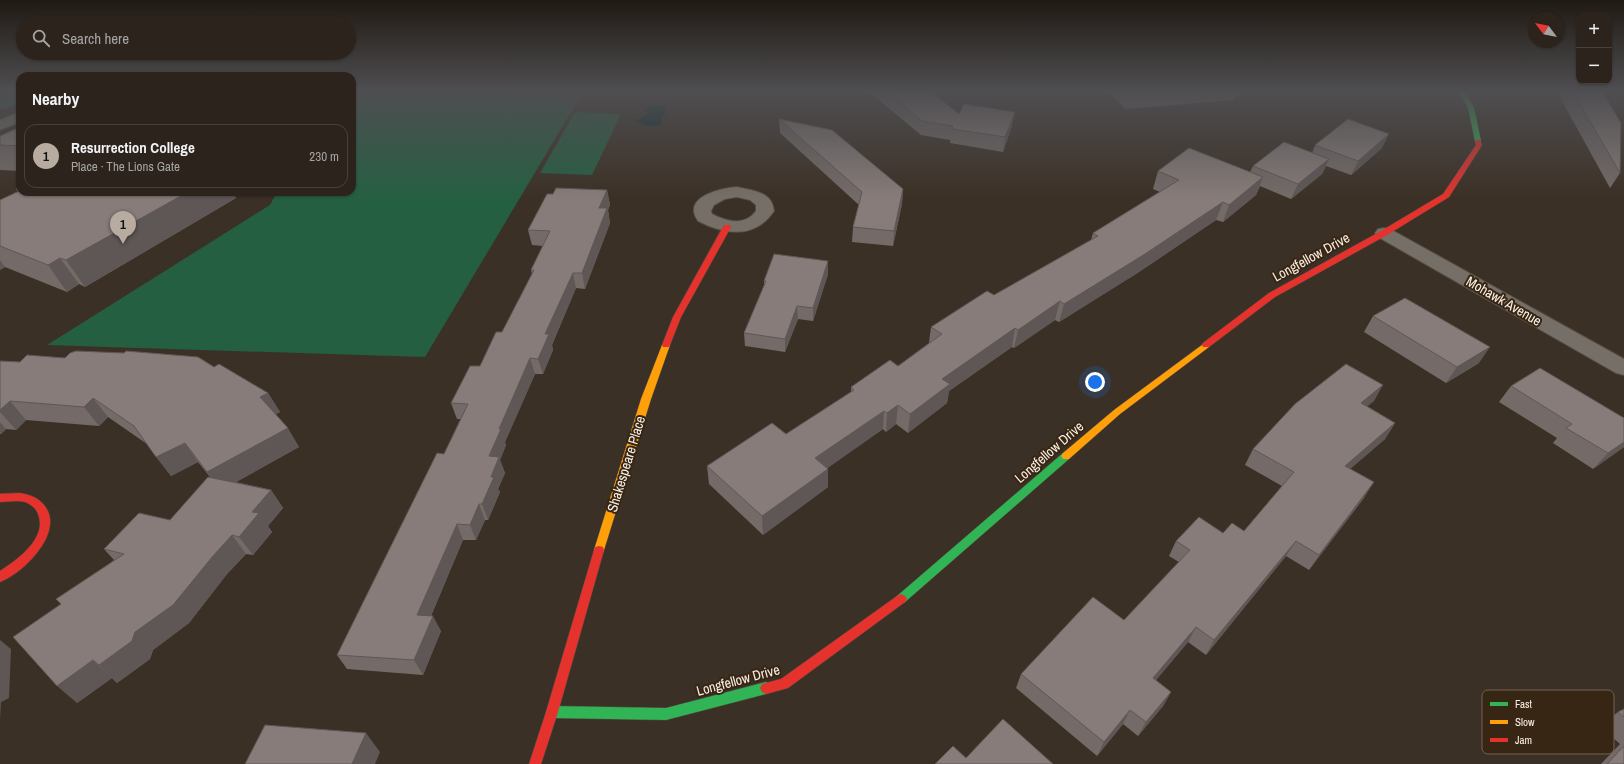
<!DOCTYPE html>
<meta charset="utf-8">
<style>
:root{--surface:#2c241c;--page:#342c25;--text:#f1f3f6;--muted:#a6a4a3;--line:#48413b;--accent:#b8aca1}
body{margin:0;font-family:"Archivo Narrow",sans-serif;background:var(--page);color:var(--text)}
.controls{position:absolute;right:12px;top:12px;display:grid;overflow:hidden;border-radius:8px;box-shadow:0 1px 3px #0004}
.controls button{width:36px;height:36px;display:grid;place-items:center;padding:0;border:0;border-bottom:1px solid var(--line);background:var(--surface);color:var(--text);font:20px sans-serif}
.compass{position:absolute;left:1528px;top:12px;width:36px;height:36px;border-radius:50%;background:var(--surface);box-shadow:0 1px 3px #0004;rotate:302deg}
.you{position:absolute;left:1095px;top:382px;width:14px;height:14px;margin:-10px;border:3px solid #fff;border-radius:50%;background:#1a73e8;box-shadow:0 0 0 6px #1a73e833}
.badge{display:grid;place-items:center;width:26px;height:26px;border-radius:50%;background:var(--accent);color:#111;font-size:13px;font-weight:700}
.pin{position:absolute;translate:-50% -33px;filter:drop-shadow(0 1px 2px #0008)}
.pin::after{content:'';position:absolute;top:21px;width:14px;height:12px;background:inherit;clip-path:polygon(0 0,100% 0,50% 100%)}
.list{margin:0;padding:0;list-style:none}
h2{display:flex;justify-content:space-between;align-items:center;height:52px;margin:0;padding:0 16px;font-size:17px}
h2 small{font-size:13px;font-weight:400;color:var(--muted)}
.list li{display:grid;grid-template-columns:26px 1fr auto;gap:12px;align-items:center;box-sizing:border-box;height:64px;margin:0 8px 8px;padding:0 8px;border:1px solid var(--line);border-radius:12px}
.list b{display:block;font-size:15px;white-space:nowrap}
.list p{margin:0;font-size:13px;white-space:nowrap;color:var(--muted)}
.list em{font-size:13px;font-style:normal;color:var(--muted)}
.icon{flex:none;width:22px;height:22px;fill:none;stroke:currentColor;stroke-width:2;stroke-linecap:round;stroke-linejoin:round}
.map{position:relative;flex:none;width:1624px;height:764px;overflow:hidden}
.search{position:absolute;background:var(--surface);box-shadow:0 1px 3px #0004;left:16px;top:16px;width:340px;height:44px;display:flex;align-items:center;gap:10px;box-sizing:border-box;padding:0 14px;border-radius:22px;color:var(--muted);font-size:15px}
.panel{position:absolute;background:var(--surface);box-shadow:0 1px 3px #0004;left:16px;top:72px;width:340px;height:124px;border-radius:12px}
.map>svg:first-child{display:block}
.green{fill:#255f42}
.water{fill:#052b2f}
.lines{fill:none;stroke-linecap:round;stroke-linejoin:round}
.street-casing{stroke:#554b42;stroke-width:2}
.fast-casing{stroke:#554b42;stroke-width:1}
.slow-casing{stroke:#554b42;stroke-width:1}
.jam-casing{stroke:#554b42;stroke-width:1}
.street{fill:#766f67;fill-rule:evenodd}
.fast{fill:#30b455;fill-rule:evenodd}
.slow{fill:#ff9f0a;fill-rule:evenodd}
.jam{fill:#e5322d;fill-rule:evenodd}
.wall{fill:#746b68}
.shaded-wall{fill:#5e5755}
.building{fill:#877c79;stroke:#5e5755}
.labels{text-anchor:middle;stroke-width:4;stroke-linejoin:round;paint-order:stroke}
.street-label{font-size:14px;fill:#fbefe4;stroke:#382614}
.key{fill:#382614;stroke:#726252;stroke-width:1}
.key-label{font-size:11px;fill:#fbefe4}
</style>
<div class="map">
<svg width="1624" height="764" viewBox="0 0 1624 764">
<rect width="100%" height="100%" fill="#3b3025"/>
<path class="green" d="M0,92H20V103L0,110Z
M352,92H583L425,357L47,345L270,205L277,192H352Z
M575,112L621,114L592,175L540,173Z"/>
<path class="water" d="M666,105L665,115L662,116L661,125L646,126L635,121L646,115L647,112L644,110L650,106Z"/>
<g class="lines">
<g class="street-casing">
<path id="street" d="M20,112V122L0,130V120Z
M737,187C753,191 772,191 774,211C755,239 725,235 698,221C681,197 721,188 737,187ZM737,197L750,200L756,205V211C745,226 727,222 712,214L711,211L714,205L725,199Z
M1384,228L1390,229L1624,359V375L1616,373L1378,237L1375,233L1378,229Z"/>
</g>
<g class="fast-casing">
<path id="fast" d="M1459,92H1465L1474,108L1481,141L1480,142L1475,141L1468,108Z
M1066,452L1069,453L1071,456L1069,459L905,602L901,604L897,602L895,599L897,596L1063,453Z
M766,682L770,684L772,688L770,692L766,694L666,720L552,718L548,716L546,712L548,708L552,706L666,708Z"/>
</g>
<g class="slow-casing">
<path id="slow" d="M666,342L670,345L651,399L604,550L603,553L599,554L595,553L594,550L641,399L662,345Z
M1206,342L1209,343L1210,345L1209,347L1120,414L1069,459H1063L1061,456L1063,453L1114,410Z"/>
</g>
<g class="jam-casing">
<path id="jam" d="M1478,139L1480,140L1482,145L1449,197L1387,235L1275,297L1209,347H1203L1202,345L1203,343L1269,293L1381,231L1443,194L1476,145L1475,141Z
M724,225H730L731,227L681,317L670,345L669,347H663L662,345L673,317Z
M19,493C28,494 38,497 44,505C66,531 24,573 0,582V571C17,560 48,538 38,514C36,508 30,504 25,502C17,500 8,502 0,502V494Z
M599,546L603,547L604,550L558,712L541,764H529L546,712L594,550L595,547Z
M901,594L905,596L907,599L905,602L788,688L766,694L762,692L760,688L762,684L781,679L897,596Z"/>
</g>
<use href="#street" class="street"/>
<use href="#fast" class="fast"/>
<use href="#slow" class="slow"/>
<use href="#jam" class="jam"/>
</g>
<path class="wall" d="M869,92H931L959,114L1012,126L1003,152L950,143V140L921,135Z
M1110,92H1237L1234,100L1125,109Z
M1557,92H1601L1620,173L1610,188Z
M779,119L903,189L902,204L893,246L852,242L853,227L859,205L780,133Z
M20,127V171L0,170V136Z
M1315,145L1382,148L1351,175L1326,166L1322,174L1291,199L1260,186L1256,195L1223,222L1216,220L1139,272L1059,322L1055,320L1014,348L1012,347L949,391L947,403L908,433L896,424L886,432L883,429L827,468L828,487L763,535L709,484L707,466L786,434L851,392V387L898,366L929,343L931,327L994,295L1091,240L1093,233L1160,192L1153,189L1158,171L1250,172L1253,166L1312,153Z
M20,186V192H236L233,194L236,198L85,287L79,284L67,292L5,267L0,270V200L18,192L16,189Z
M607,190L610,205L608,210L610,223L585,289L576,288L552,345L553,350L543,374H535L505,442L506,445L500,460L505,473L498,489L500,492L488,520H485L476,540H463L431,616L441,631L423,675L347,669L337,655L444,454L461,419H457L451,403L480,366L502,332L532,274L531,270L543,246L532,245L528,230L553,194Z
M828,274L813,321L798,319L785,352L745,346L744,333L764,285V281Z
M1373,316L1479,363L1446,383L1364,332Z
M65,358L214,367L268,393L280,412L276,414L299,447L236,482L271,490L283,508L268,526L272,532L253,555L246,554L227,574L189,623L153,650L150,659L117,683L112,678L77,703L61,604L114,560L104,549L170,520L210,477L198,462L171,476L147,444L108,417L99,426L26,420L16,430L6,429L1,434H0V361L20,362Z
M1511,386L1624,418V447L1593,469L1553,443L1557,438L1499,402Z
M1374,401L1367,406L1395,423L1385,439L1350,469L1364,498L1309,570L1286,556L1206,655L1188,642L1156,680L1171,692L1163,706L1138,736L1123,724L1097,756L1016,688L1021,674L1124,620L1179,562L1169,556L1176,541L1223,533L1244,531L1282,486L1245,465L1253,449Z
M1624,709V764H1601L1620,744L1600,726L1618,712Z"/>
<path class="shaded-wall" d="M1015,112L1012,126L1003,152L1005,137Z
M1389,134L1382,148L1351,175L1358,161Z
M1329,159L1322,174L1291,199L1298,184Z
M1263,177L1256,195L1223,222L1229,205Z
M903,189L902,204L893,246L894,231Z
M607,190L610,205L608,210L610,223L585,289L582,273L599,208Z
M188,192H236L233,194L236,198L85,287L66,260Z
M1223,202L1216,220L1139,272L1059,322L1064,304Z
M60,258L79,284L67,292L48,265Z
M0,260L5,267L0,270Z
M828,261V274L813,321V308Z
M573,273L576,288L552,345L553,350L543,374L538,359L545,334Z
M1060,301L1055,320L1014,348L1018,330Z
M797,306L798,319L785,352V339Z
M1015,328L1012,347L949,391L947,403L908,433L910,414L942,379Z
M1490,347L1479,363L1446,383L1457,367Z
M530,358L535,374L505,442L506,445L500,460L505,473L498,489L500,492L488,520L482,504L491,477L489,456L499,429Z
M1383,385L1374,401L1352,419L1361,403Z
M268,393L280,412L272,416L260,397Z
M93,398L108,417L99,426L84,407Z
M10,401L26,420L16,430L0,412V410Z
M898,405L896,424L886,432L887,413Z
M884,411L883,429L815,477V458Z
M0,422L6,429L1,434L0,433Z
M1395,423L1385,439L1335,482L1345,466Z
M288,428L299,447L220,491L207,472Z
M1624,442V447L1593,469L1608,453Z
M185,443L198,462L171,476L156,457Z
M828,469V487L763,535L762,516Z
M1374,482L1364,498L1309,570L1319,555Z
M271,490L283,508L268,526L272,532L253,555L239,537L252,512Z
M479,504L485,520L476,540L470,525Z
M457,524L463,540L425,630L417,615Z
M232,535L246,554L227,574L189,623L153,650L150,659L117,683L99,665L213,556Z
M1296,541L1286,556L1206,655L1214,640Z
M433,616L441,631L423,675L414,660Z
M1196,627L1188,642L1146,692L1153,678Z
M0,640L11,649L9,698L1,702L0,720Z
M93,660L112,678L77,703L57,686Z
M1171,692L1163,706L1138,736L1146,722Z
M1130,710L1123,724L1097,756L1104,742Z
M366,733L380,752L375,764H352Z"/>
<path class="building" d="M887,92H931L959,114L964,104L1015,112L1005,137L952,129L953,126L922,121Z
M1126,92H1164L1129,95Z
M1573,92H1601L1604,95L1621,123L1620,173Z
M779,119L832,130L903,189L894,231L853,227L862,192Z
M1348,119L1389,134L1358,161L1315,145Z
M20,127V146L0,145V136Z
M1284,142L1329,159L1298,184L1253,166Z
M1189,148L1263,177L1229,205L1223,202L1145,254L1064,304L1060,301L1018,330L1015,328L942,379L950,384L910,414L898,405L887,413L884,411L815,458L828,469L762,516L707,466L772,423L786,434L854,390L851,387L890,360L898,366L942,334L931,327L987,291L994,295L1098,236L1093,233L1179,180L1158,171Z
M20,186V192H188L66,260L60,258L48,265L0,246V200L19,191L16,189Z
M556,188L607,190L599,208H607L582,273H573L545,334H549L538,359L530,358L499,429H501L489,456L499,457L491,477H494L482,504H479L470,525L457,524L417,615L433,616L414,660L337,655L437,453L444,454L468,404L451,403L470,366H480L496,332H502L534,270H531L550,231L528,230L547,194H553Z
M774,254L828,261L813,308L797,306L785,339L744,333L766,281H764Z
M1405,298L1490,347L1457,367L1373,316Z
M76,351L124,353L126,351L198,357L214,367L219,364L268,393L260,397L288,428L207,472L185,443L156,457L134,426L93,398L84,407L10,401L0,410V361L20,362L27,355L65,358L70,353Z
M1346,364L1383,385L1361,403L1395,423L1345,466L1374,482L1319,555L1296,541L1214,640L1196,627L1153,678L1171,692L1146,722L1130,710L1104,742L1021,674L1093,597L1124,620L1190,550L1176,541L1199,517L1223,533L1232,523L1244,531L1294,472L1253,449L1295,404Z
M1540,368L1624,418V442L1608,453L1566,428L1572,424L1511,386Z
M208,477L271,490L252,512L259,513L239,537L232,535L213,556L173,605L135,632L132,641L99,665L93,660L57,686L13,637L61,604L56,599L124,554L104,549L139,513L170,520Z
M1624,709V717L1618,712Z
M1003,719L1053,764H935L953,746L966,758Z
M265,725L366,733L352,764H245Z
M1624,746V764H1607Z"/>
<linearGradient id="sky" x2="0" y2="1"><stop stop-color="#201a14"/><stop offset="0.46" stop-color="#4f4e51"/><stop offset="1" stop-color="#4f4e51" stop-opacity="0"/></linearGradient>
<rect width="1624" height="199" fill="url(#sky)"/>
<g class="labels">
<g class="street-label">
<text transform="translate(1311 257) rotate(-29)" y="5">Longfellow Drive</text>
<text transform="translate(1504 301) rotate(30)" y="5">Mohawk Avenue</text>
<text transform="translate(1049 452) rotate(-41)" y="5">Longfellow Drive</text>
<text transform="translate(626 464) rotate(-73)" y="5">Shakespeare Place</text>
<text transform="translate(738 680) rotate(-15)" y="5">Longfellow Drive</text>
</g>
</g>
<rect x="1482" y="690" width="132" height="64" rx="6" class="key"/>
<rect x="1490" y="702" width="18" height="4" fill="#30b455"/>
<rect x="1490" y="720" width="18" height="4" fill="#ff9f0a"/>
<rect x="1490" y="738" width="18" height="4" fill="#e5322d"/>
<g class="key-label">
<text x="1515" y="708">Fast</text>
<text x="1515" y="726">Slow</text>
<text x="1515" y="744">Jam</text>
</g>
</svg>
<div class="controls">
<button>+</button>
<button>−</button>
</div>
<svg class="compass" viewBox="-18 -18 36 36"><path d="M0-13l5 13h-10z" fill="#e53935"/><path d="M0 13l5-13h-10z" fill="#a6a4a3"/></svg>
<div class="you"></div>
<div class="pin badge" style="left:123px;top:244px">1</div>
<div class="search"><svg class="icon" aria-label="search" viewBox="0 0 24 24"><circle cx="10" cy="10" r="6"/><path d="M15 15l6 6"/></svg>Search here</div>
<section class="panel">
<h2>Nearby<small></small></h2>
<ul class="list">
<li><span class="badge">1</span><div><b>Resurrection College</b><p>Place · The Lions Gate</p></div><em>230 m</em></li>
</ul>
</section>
</div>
